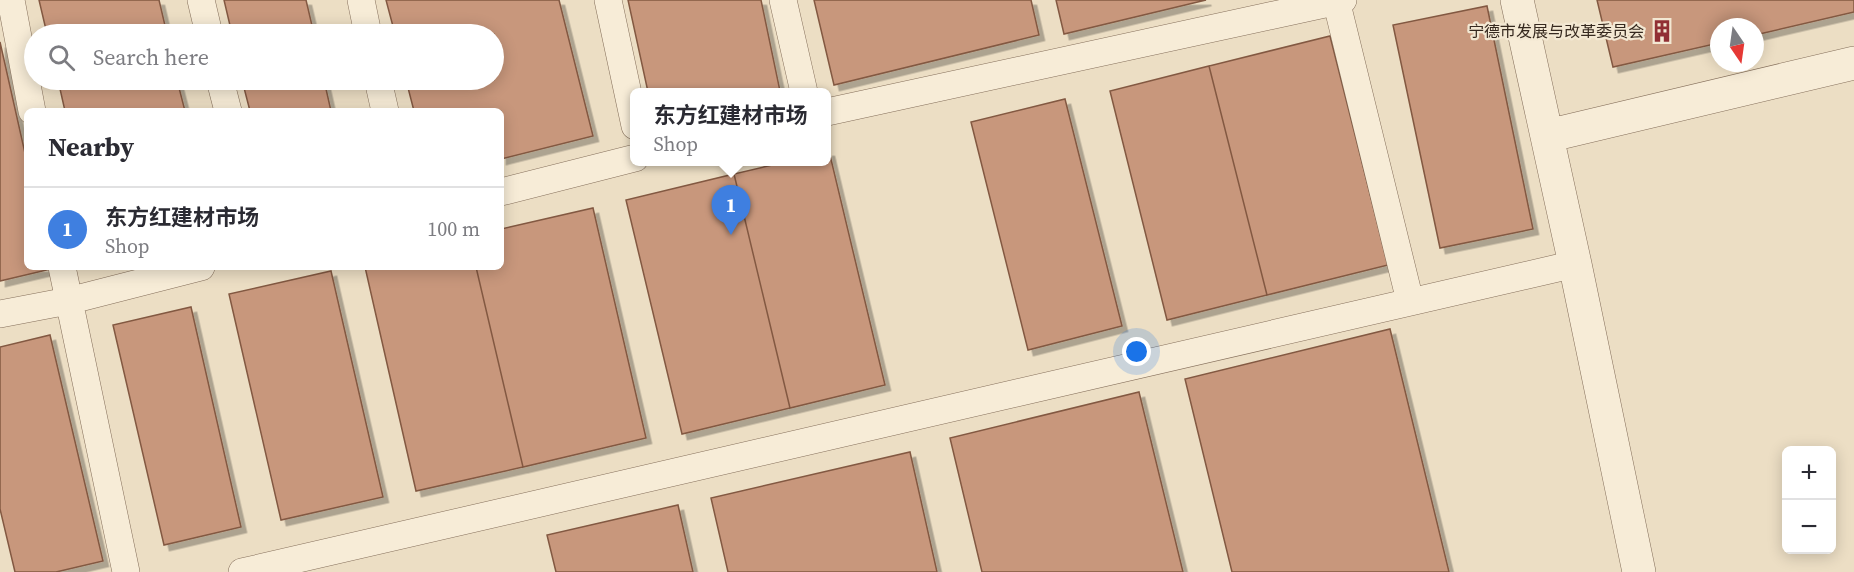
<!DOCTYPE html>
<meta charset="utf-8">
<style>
:root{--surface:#fff;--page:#f7f7f7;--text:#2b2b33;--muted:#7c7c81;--line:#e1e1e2;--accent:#ea580c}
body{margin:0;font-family:"Source Serif 4","Noto Sans SC",serif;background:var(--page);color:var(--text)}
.controls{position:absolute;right:18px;bottom:18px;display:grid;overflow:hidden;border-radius:9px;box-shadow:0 3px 15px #0003}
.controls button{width:54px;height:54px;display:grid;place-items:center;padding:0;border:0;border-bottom:2px solid var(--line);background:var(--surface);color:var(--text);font:30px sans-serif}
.compass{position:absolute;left:1710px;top:18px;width:54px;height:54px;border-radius:50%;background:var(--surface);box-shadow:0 3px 15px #0003;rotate:167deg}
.you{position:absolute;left:1137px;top:352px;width:21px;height:21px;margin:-15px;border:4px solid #fff;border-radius:50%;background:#1a73e8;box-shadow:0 0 0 9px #1a73e833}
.badge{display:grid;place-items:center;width:39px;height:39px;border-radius:50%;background:var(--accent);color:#fff;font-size:20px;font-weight:700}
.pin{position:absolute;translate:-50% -50px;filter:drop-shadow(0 2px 3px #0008)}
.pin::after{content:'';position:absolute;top:32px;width:21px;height:18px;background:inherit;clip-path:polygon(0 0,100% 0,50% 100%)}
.popup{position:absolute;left:630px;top:88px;width:201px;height:78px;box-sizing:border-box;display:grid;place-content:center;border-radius:9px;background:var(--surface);filter:drop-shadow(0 2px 4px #0005);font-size:20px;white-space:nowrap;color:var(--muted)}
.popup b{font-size:22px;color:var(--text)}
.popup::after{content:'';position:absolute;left:50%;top:100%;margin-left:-12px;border:12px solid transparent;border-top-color:var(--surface)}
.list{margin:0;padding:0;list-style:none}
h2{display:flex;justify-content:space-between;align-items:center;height:78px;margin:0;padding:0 24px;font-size:26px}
h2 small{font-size:20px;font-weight:400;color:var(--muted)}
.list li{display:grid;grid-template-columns:39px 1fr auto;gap:18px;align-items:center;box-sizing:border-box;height:84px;padding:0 24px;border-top:2px solid var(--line)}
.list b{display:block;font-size:22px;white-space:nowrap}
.list p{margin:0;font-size:20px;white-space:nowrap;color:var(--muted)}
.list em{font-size:20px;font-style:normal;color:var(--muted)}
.icon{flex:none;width:33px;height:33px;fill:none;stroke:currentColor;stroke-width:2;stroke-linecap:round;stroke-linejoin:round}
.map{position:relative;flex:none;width:1854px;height:572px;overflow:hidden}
.search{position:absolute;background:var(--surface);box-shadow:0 3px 15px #0003;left:24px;top:24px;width:480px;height:66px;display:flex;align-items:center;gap:15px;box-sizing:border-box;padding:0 21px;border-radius:33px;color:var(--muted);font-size:22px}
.panel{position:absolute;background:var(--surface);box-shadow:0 3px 15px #0003;left:24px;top:108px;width:480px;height:162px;border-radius:9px}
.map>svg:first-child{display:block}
.building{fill:#c8977c;stroke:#835942;stroke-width:1.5;filter:url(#shadow)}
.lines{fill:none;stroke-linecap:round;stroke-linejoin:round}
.minor-casing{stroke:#856f5b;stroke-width:28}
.tertiary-casing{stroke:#856f5b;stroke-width:34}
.minor{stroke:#f7ecd7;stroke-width:27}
.tertiary{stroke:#f7ecd7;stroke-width:33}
.labels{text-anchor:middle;stroke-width:4.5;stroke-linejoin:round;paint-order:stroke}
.poi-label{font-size:16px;fill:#36291f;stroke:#f3e8d3;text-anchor:end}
</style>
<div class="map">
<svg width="1854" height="572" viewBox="0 0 1854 572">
<defs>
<filter id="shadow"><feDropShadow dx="5.5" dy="5.5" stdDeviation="0" flood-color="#0004"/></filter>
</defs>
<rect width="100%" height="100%" fill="#ecdec4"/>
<path class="building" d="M39,0H159L167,34H47Z
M224,0H306L314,34H232Z
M386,0H559L593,136L501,159V111H414L406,80H494V34H395Z
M628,0H761L780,91L772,92H648Z
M814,0H1031L1039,35L834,85Z
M1056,0H1206L1064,34Z
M1597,0H1854V12L1755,35V27H1719V43L1613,67Z
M1487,6L1533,229L1440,248L1393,25Z
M1330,36L1388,265L1267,295L1209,66Z
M0,42L27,162V267H51V269L0,281Z
M1209,66L1267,295L1167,320L1110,91Z
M58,80H177L185,111H65Z
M242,80H324L331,111H250Z
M1065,99L1122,326L1028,350L971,122Z
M827,151H829L885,385L790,408L734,174L785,162H827Z
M734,174L790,408L682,434L626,200Z
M593,208L646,438L523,467L476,267H501V229Z
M365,267H476L523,467L416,491Z
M331,271L383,497L281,520L229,294Z
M191,307L241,527L164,545L113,325Z
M1390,329L1449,572H1232L1185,379Z
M50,335L103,561L56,572H15L0,509V347Z
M1139,392L1183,572H982L950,438Z
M910,452L937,572H728L711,498Z
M678,505L693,572H556L547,535Z"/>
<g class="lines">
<g class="minor-casing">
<path id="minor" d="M11,0L32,111
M201,0L209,34
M361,0L368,34
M608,0L635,126
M783,0L804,92
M1336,0L1410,301
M220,80L228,111
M378,80L385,111
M827,112L1343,0
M501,192L635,158
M62,267L126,572
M0,314L68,301L201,267
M242,572L1575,264"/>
</g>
<g class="tertiary-casing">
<path id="tertiary" d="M1517,0L1575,264L1639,572
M1547,136L1854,63"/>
</g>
<use href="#minor" class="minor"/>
<use href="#tertiary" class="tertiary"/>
</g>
<defs>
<g id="building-bare" transform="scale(1.8)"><path d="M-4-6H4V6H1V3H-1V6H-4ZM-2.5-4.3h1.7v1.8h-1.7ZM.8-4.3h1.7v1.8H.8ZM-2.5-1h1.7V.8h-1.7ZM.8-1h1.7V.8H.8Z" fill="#912f34" stroke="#f3e8d3" stroke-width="2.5" paint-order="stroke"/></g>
</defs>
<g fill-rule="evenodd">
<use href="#building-bare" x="1662" y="31"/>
</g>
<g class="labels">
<g class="poi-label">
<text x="1644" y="37">宁德市发展与改革委员会</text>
</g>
</g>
</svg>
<div class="controls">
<button>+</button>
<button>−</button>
</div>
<svg class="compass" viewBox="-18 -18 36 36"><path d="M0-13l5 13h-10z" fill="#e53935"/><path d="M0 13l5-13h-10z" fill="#7c7c81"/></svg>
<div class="you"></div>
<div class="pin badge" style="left:731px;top:235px;background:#3f7fe0">1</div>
<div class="popup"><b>东方红建材市场</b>Shop</div>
<div class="search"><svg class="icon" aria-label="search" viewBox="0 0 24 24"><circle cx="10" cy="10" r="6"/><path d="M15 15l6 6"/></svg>Search here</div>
<section class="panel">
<h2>Nearby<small></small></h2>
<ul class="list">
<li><span class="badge" style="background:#3f7fe0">1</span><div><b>东方红建材市场</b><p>Shop</p></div><em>100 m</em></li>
</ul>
</section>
</div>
